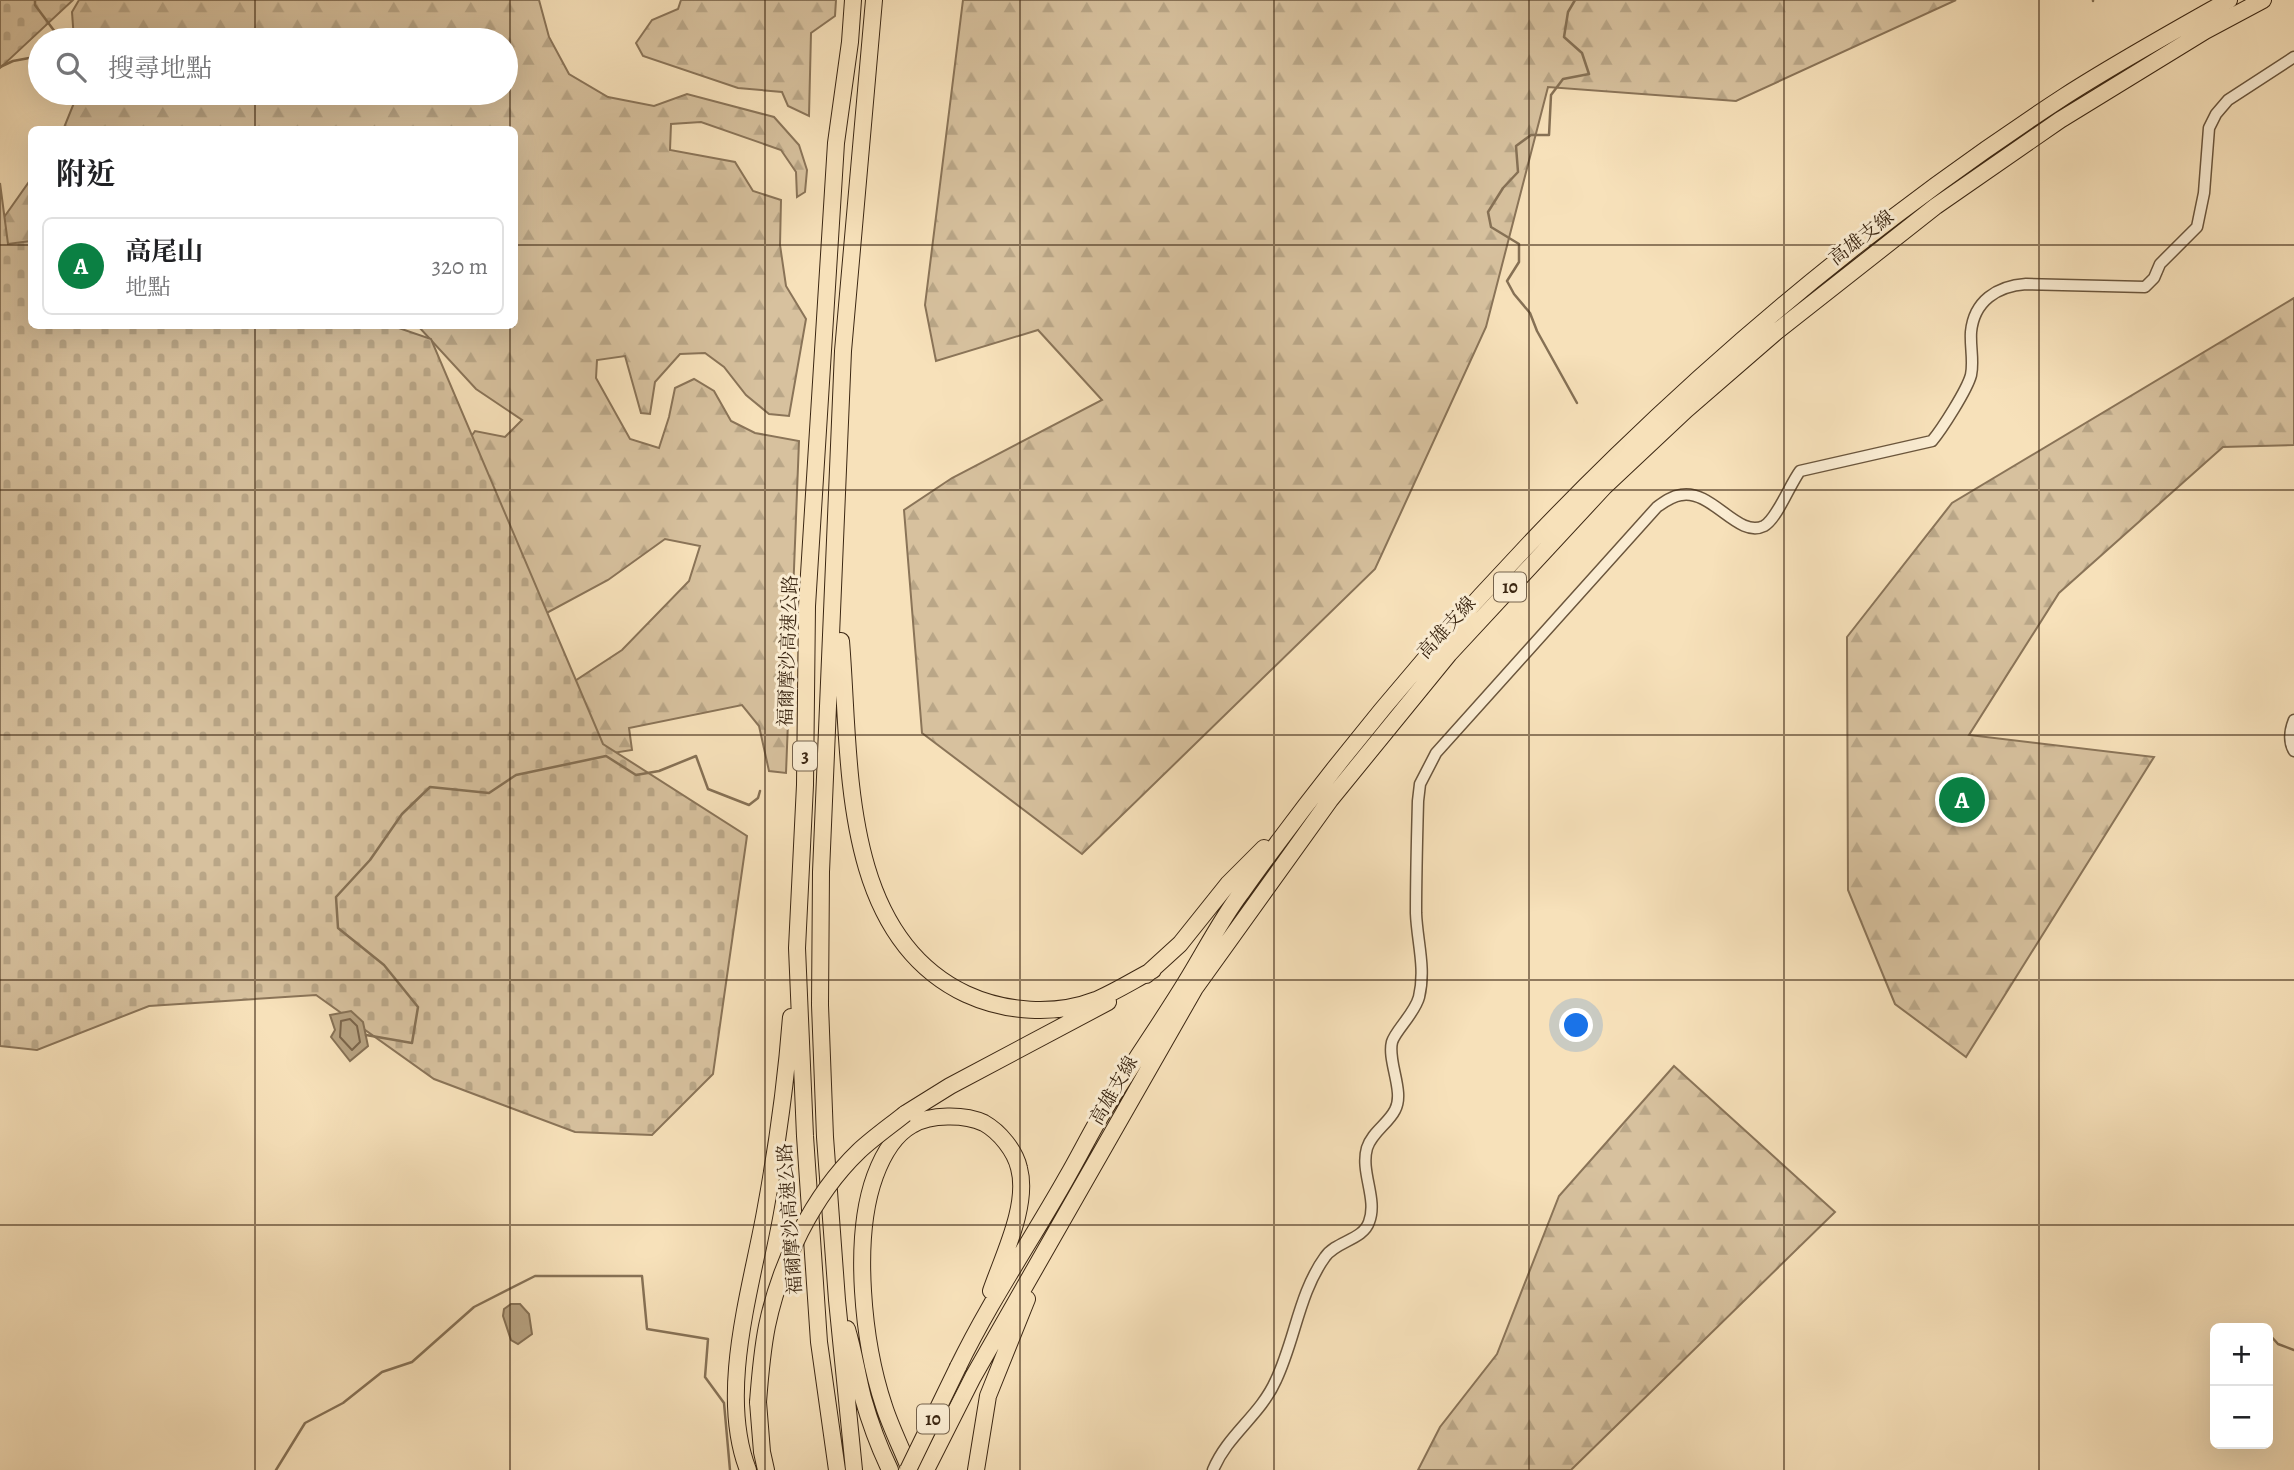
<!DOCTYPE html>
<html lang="zh-TW">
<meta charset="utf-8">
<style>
:root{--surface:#fff;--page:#f2f2f2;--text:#202124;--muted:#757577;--line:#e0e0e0;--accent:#0b8043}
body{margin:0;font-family:Alegreya,"Noto Serif TC",serif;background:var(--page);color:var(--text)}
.controls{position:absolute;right:21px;bottom:21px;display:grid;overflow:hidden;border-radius:10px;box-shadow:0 7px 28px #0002}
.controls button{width:63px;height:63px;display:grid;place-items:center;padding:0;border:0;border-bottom:2px solid var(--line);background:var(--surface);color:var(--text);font:35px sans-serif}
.you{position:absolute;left:1577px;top:1026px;width:24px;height:24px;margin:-18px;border:5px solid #fff;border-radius:50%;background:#1a73e8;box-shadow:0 0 0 10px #1a73e833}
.badge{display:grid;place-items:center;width:46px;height:46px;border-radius:50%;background:var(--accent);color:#fff;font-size:23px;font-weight:700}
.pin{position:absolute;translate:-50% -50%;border:4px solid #fff;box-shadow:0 2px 7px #0006}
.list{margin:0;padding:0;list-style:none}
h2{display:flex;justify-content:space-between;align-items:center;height:91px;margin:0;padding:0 28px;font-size:30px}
h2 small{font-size:23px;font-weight:400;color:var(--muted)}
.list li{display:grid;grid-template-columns:46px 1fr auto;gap:21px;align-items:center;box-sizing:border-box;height:98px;margin:0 14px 14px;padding:0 14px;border:2px solid var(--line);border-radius:10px}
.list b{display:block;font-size:26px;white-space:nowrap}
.list p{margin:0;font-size:23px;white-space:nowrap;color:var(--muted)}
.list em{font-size:23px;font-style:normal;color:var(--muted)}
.icon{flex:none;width:38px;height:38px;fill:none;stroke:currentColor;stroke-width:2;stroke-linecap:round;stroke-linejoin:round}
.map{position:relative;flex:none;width:2294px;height:1470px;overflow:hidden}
.search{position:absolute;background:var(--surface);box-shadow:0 7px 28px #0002;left:28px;top:28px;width:490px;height:77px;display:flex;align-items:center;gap:18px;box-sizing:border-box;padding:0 24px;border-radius:38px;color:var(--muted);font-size:26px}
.panel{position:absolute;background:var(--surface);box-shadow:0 7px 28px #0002;left:28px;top:126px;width:490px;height:203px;border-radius:10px}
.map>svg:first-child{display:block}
.forest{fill:url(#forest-firs);stroke:#8a7458;stroke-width:2}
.cemetery{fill:url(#cemetery-stones);stroke:#8a7458;stroke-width:2}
.water{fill:#b7a281;stroke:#867155;stroke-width:2}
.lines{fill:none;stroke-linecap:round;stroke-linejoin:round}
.shore{stroke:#7a644a;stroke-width:2}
.stream{stroke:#867155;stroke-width:2.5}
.minor-casing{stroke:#6b563d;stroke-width:13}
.highway-casing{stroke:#3c2713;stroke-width:18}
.minor{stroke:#faecd2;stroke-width:10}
.highway{stroke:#f7e1ba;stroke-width:16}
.highway-bridge-casing{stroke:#3c2713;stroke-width:18;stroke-linecap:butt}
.highway-bridge{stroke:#f7e1ba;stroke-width:16}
.grid{fill:none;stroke:#3c2713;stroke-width:2;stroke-opacity:0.55}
.labels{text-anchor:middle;stroke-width:6;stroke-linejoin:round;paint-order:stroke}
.shield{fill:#faecd2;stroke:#75624c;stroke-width:2}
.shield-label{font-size:18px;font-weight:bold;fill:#3c2713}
.street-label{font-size:19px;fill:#3c2713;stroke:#faecd2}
</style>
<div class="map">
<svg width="2294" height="1470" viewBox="0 0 2294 1470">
<defs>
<pattern id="forest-firs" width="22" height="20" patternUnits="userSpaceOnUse" patternTransform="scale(1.75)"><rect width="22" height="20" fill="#d7c19e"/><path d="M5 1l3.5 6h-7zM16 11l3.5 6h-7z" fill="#b9a687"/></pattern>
<pattern id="cemetery-stones" width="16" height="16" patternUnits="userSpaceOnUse" patternTransform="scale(1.75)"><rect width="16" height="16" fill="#d7c19e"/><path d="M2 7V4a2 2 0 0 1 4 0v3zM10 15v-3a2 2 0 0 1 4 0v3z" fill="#b9a687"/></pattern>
</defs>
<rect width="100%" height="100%" fill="#f7e1ba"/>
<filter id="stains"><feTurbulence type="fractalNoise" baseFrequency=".00286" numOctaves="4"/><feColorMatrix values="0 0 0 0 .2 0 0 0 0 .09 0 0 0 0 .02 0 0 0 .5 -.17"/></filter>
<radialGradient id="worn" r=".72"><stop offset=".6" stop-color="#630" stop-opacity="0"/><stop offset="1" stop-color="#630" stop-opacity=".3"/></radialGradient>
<path class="forest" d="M79,0H539L549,37L569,74L608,97L654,106L687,94L774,117L799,145L807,170L805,192L797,197L796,172L781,150L701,122L671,124L670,150L735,162L753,191L781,200L780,245L786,286L806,319L789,416L769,414L746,395L724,367L705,353L680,354L655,382L650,414L641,413L625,356L597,360L596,378L630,439L659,448L669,417L675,388L694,379L714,391L731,421L755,433L799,441L786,773L769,771L759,726L742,705L629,728L632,750L537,765L523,715L622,650L689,581L700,546L665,539L608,580L528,623L459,454L475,431L505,437L522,420L476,389L418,326H514V130H63L78,93H506V40H74L72,12Z
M681,0H836L835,16L811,33L809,116L788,106L782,92L738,88L643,56L636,43L652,20L678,9Z
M963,0H1956L1736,101L1548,87L1486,327L1375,569L1082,854L922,733L904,510L952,478L1102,400L1038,330L936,361L925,305Z
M31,179V317L0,223Z
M2294,298V445L2223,447L2059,593L1969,735L2154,757L1966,1057L1895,1004L1848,890L1847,637L1952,503Z
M1674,1066L1835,1212L1571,1470H1418L1440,1427L1497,1354L1559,1196Z"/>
<path class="cemetery" d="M0,0H73L0,68Z
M0,183L8,244L31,241L32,326H393L431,339L603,744L747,836L713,1074L652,1135L575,1132L434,1079L316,995L149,1006L37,1050L0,1046Z"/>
<path class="water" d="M351,1011L363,1022L368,1046L350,1061L331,1037L335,1030L330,1015Z
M511,1304H520L529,1314L532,1334L518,1344L511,1340L503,1316L504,1309Z"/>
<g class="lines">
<path class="shore" d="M350,1019L357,1026L360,1042L352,1050L340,1037L341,1021Z"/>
<path class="stream" d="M35,0V5L61,40
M1575,0L1568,12L1564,37L1582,53L1589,74L1563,79L1551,95L1549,135H1531L1516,146L1518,172L1503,188L1488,212L1491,227L1519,244V262L1507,281L1514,294L1530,313L1537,331L1577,403
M2093,0V1
M0,67L13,61L40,56
M366,1035L412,1043L418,1007L384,965L338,928L336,897L370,860L402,814L430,787L489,793L516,775L606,756L636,775L659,771L696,756L708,789L749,805L758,798L760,791
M2261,1326L2263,1328
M2268,1333L2278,1344L2294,1350
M276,1470L305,1423L343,1403L382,1372L412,1362L474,1307L535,1276H642L647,1329L708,1339L705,1377L724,1403L730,1470"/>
<g class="minor-casing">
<path id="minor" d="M2294,720C2290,730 2288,741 2294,751
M1213,1470C1228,1434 1260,1416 1276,1380C1295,1340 1299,1293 1325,1257C1336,1241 1363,1240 1369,1222C1378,1199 1360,1172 1367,1148C1372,1132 1388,1124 1395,1110C1405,1092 1387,1061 1392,1042C1395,1031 1415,1013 1419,997C1426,968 1417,941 1416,913C1416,876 1417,838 1418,801L1420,784L1436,753L1657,507C1664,502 1672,496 1681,495C1712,489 1738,539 1764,526C1777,519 1790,484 1800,471L1932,441C1942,429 1967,390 1971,375C1974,361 1970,347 1971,332C1974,301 1997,286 2026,284L2145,287L2154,278L2160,264L2197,227L2204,193L2209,128L2216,114L2228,100L2294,57"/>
</g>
<g class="highway-casing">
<path id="highway" d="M841,641C851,759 839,934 966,994C1005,1012 1055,1016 1096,1000C1115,992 1134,980 1153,970
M1146,975L1180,944L1228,884L1264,848
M905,1114L950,1086L1108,1002
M847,1329C854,1352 857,1375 863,1398C870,1423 879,1447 890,1470
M958,1367C990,1301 1031,1241 1067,1177C1078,1158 1088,1138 1099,1119C1126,1072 1158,1028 1186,982C1204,953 1220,921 1241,893C1464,581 1743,306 2065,96C2118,62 2174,31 2229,0
M758,1402L762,1452L766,1470
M748,1470C718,1393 751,1290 765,1212C777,1147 786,1083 791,1017
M837,1470L819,1342L805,1136L797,948L805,785L807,606L836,143L850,42L853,0
M854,1470L837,1300L825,1137L820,1005L821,872L843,351L874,0
M910,1470C902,1449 891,1428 884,1406C863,1343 852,1239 875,1176C882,1157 894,1135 912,1125C930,1114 965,1114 984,1123C1000,1132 1015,1151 1019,1168C1029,1205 1003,1256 991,1291
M926,1470L973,1377L1195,988L1330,800L1449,654L1604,487L1686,410L1776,332L1936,206L2060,120L2205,31L2263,0
M976,1470L988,1396L1027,1299"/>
</g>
<use href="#minor" class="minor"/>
<use href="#highway" class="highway"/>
<g class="highway-bridge-casing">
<path id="highway-bridge" d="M758,1402C760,1376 762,1351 767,1326C780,1264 812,1196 859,1151C873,1138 890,1126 905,1114
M908,1470L958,1367"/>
</g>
<use href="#highway-bridge" class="highway-bridge"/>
</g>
<path class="grid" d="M255,0V40M510,0V130M765,0V1470M1020,0V1470M1274,0V1470M1529,0V1470M1784,0V1470M2039,0V1470M255,93V130M0,245H32M514,245H2294M255,326V1470M510,326V1470M0,490H2294M0,735H2294M0,980H2294M0,1225H2294"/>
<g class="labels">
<g class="shield">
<rect x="1494" y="572.5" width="32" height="29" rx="5"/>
<rect x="793" y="741.5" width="24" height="29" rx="5"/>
<rect x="917" y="1404.5" width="32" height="29" rx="5"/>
</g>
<g class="shield-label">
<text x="1510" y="593">10</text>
<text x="805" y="762">3</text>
<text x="933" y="1425">10</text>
</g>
<g class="street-label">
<text transform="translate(1861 237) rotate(-38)" y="7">高雄支線</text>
<text transform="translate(1446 627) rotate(-48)" y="7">高雄支線</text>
<text transform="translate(787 651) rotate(-88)" y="7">福爾摩沙高速公路</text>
<text transform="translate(1113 1090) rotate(-60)" y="7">高雄支線</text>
<text transform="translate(789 1219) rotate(-94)" y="7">福爾摩沙高速公路</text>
</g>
</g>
<rect width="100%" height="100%" filter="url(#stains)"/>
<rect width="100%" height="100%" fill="url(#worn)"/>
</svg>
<div class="controls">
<button>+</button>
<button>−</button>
</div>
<div class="you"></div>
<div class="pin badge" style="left:1962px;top:800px">A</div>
<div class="search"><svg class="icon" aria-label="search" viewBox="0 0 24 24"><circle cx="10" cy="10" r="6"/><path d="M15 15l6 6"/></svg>搜尋地點</div>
<section class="panel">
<h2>附近<small></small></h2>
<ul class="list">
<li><span class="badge">A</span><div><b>高尾山</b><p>地點</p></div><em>320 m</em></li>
</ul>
</section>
</div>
